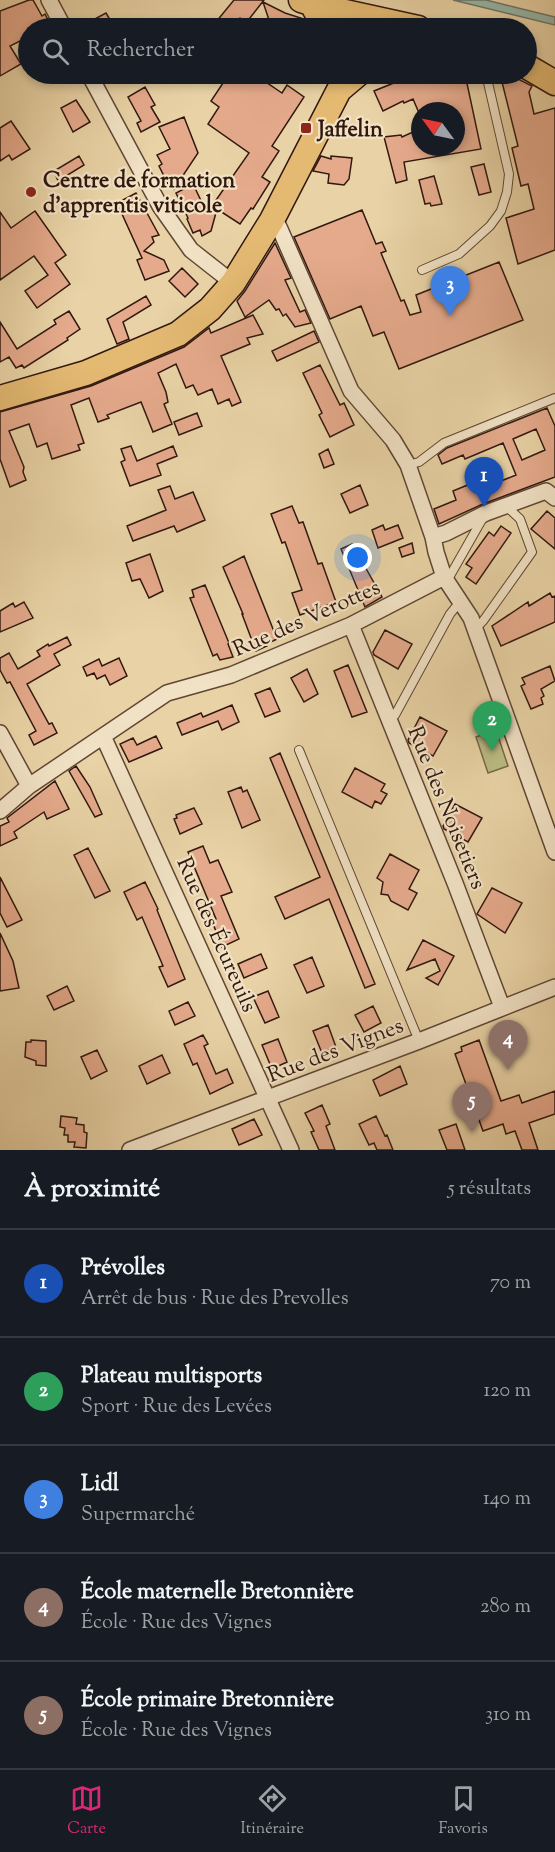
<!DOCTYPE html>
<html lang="fr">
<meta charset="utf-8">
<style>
:root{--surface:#171b24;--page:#242831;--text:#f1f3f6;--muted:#9ea1a6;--line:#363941;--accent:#db2777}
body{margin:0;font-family:"Sorts Mill Goudy",serif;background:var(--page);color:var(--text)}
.compass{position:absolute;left:411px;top:102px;width:54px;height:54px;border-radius:50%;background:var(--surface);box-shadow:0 3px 9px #0003;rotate:303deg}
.you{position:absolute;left:358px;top:558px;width:21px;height:21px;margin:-15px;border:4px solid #fff;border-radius:50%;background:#1a73e8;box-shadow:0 0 0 9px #1a73e833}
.badge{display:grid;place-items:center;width:39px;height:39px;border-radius:50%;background:var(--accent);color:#fff;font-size:20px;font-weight:700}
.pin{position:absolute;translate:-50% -50px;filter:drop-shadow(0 2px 3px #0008)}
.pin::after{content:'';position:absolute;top:32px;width:21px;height:18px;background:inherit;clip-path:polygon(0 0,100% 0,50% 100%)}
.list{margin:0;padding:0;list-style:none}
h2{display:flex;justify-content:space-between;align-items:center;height:78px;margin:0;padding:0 24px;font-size:26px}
h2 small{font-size:20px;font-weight:400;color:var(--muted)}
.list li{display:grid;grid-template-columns:39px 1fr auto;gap:18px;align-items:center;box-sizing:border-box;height:108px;padding:0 24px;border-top:2px solid var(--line)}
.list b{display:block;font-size:22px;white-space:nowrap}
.list p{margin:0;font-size:20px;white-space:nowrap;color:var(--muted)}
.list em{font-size:20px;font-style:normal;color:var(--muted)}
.icon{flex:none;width:33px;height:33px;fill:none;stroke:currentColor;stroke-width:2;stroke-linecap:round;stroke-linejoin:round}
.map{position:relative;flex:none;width:555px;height:1150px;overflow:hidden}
.search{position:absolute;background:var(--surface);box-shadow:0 3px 9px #0003;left:18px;right:18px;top:18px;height:66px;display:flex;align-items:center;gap:15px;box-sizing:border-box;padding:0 21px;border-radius:33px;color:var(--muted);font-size:22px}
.sheet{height:618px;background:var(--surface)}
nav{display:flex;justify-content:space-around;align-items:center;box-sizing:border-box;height:84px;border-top:2px solid var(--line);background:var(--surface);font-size:16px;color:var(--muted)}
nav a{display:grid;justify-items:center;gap:3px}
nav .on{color:var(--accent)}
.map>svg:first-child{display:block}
.green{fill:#bbbb83;stroke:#766a49;stroke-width:1.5}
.water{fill:#97b8a8;stroke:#6e786b;stroke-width:1.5}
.building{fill:#e5aa8c;stroke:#31180f;stroke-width:1.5;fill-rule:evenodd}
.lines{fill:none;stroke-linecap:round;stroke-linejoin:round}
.lane-casing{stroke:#5f4735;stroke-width:10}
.street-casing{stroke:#5f4735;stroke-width:18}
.primary-casing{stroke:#31180f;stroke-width:27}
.lane{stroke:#f1e2c5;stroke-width:8}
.street{stroke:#f1e2c5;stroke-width:15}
.primary{stroke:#e4ba73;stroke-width:24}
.poi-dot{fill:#8f2418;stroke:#f1e2c5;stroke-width:2}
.labels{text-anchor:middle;stroke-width:4.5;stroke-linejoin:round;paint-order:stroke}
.poi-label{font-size:22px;font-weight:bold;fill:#31180f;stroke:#f1e2c5;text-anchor:start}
.street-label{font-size:22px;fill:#31180f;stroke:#f1e2c5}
</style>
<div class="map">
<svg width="555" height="1150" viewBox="0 0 555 1150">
<rect width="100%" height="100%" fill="#e9d3a6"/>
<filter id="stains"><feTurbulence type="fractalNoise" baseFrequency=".00333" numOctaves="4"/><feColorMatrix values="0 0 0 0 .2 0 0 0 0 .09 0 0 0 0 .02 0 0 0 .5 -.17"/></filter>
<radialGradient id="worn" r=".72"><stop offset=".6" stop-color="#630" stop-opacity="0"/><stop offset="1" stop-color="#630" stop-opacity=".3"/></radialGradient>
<path class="green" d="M496,730L508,766L488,773L476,737Z"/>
<path class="water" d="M453,0H486L555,17V25Z"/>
<path class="building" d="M29,0H33L42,16L45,14L52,28H28V37L10,46L21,64L0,76V11Z
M234,0H264L246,23L240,18L232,28H211Z
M263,2L285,13L304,19L308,28H266L270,23Z
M106,13L115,28H78Z
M229,74H263L260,78L282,93L287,85L304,97L272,146L279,151L262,177L270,182L253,209L251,208L240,224L217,209L211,231L202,236L200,230L193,233L187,219L188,218L176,193L193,184L207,213L249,153L208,124L219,107L211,101Z
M416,74H465L481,149L404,162L407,180L396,183L384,137L401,135L402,137L415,131L420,147H456V111H420L419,113L413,99L404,103L403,101L383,111L374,91Z
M500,74H508L532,86L529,92L534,114L555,108V250L518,264L506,218L534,209L528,184L521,186L512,148L518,146Z
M145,87L155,105L151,107L160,122L141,132L137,123L141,121L128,97Z
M76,100L90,122L73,132L61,108Z
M184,117L198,153L174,189L171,183L168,184L159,166L162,164L157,155L170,149L159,127Z
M11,121L30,149L12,160L9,155L0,161V128Z
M79,156L84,165L58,181L54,171Z
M321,156L331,159V156L352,158L349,179L344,185L328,183L329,174L313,171Z
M484,164L491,192L479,195L471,167Z
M434,176L442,204L431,206L430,203L425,204L419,180Z
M136,193L159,235L152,237L154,242L144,251L164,260L169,271L145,280L137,260L142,258L117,203Z
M362,210L376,244L382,242L386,251L381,253L401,301L404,300L410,315L421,312L416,295L499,262L523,320L399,369L384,332L373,336L361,306L330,319L294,237Z
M35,211L66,255L55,263L70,284L37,308L25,291L48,275L34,256L0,280V212L11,228Z
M275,243L291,278L285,280L300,312L305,310L311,323L295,327L286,314L283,316L279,309L276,310L269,300L245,317L237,301L245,291Z
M182,268L198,284L185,297L169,281Z
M146,296L151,305L123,322L129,339L117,344L107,319Z
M69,311L80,329L67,338L68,340L24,368L22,365L16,368L9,357L0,362V322L17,349L56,324L54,320Z
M253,315L263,334L247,338L250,344L221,356L241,402L232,406L229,399L218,404L212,389L198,395L193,385L186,388L176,364L158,373L166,392L168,402L164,404L172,424L153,432L141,402L107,415L109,418L98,422L89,398L71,405L84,443L78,445L80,450L52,459L47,443L37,447L29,424L9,431L24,467L23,472L26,480L10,487L0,459V412L91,386L184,347L209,328L211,333Z
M314,331L319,342L277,361L272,351Z
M320,365L340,405L344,403L354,425L330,437L319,415L322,413L303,373Z
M547,408L555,426V477L483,504L439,524L434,509L456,500L453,491L487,477L491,485L516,475L503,443L465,459L463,455L442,464L438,455L447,448ZM536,429L545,450L522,460L513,439Z
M197,413L202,426L179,435L174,422Z
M131,446L137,461L173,446L177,456L157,464L161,475L130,486L121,462L125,460L121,449Z
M328,449L334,464L324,468L319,454Z
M360,485L368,505L350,513L341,494Z
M170,486L175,499L193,492L205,520L177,532L174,526L133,541L127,526L166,510L158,490Z
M292,506L299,523L303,522L318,564L322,563L336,602L300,615L292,593L302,590L285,542L282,543L271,514Z
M547,511L555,518V549L531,529Z
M383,525L385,530L398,525L403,538L378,548L372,530Z
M501,526L511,533L476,584L466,577L472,568L466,564L489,532L494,536Z
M412,543L414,553L402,557L399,548Z
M352,544L360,567L364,565L382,597L365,607L341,549Z
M150,554L163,591L149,598L140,579L132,581L126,563Z
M244,556L277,639L266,644L267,646L256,651L242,614H243L223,567Z
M205,585L229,643L228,644L233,657L220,660L217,654L213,656L190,598L194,597L192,590Z
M550,593L552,597L555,596V622L501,646L492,626L528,602L529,606Z
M24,602L33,618L0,632V611L13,603L15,607Z
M385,630L412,644L398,669L374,655L373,652Z
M67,637L71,645L54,654L60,665L27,684L49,724L52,723L57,733L34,745L29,735L36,731L10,682L7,683L0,670V658L9,653L18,669L40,656L37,651L48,644L49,646Z
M119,658L127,676L110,685L105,675L97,679L94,673L87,676L83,667L99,659L102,666Z
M348,665L367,712L352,717L334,671Z
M550,666L555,681L541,689L544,696L541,698L543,704L531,709L521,686L525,684L522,678Z
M307,669L318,694L304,702L291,678Z
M270,688L280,711L265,717L255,694Z
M232,705L239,722L222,730L218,721L182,735L177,723L201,713L203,717Z
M420,717L447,731L433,756L409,743L408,740Z
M156,736L162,748L129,762L120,744L133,738L137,745Z
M280,753L375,984L365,988L329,899L285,919L275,897L320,877L270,758Z
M76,766L90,787L102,814L95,817L69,771Z
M355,768L385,784L381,791L387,794L381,804L375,801L372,808L342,792Z
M55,781L69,809L47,819L44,812L14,832L17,838L0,846V826L9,822L7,818Z
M241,787L243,792L247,790L260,820L242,828L228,792Z
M455,804L482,818L468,842L444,829L443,826Z
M194,808L202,824L180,834L174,819L177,818L176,815Z
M203,846L210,863L218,860L232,892L221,896L239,939L222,947L212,921L216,919L188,852Z
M88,848L110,891L95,898L74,855Z
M390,854L419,870L409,889L417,893L408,910L391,901L388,895L381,894L383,882L377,878Z
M0,877L22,920L7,927L0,913Z
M145,882L158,909L157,910L185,979L168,987L159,967L163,966L142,917L137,920L124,892Z
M492,888L522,903L505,933L477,914Z
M0,933L13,961L19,988L0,991Z
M423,940L454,956L438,985L426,978L440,971L435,959L407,970Z
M261,954L267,968L244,978L238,964Z
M312,957L324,986L307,993L294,965Z
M67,986L74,1001L54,1010L47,996Z
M268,991L279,1017L265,1023L253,997Z
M188,1002L195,1016L175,1025L169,1011Z
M373,1006L381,1023L364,1032L355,1015Z
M328,1025L336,1047L322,1053L313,1031Z
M203,1035L208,1044L204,1046L216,1074L227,1069L233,1083L210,1094L197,1063L193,1065L184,1044Z
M278,1039L287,1062L272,1069L262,1045Z
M31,1040L46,1041V1066L36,1065V1061L25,1057L26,1042H31Z
M479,1040L501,1101L519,1095L522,1103L555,1091V1114L529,1123L538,1150H522L515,1131L506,1134L503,1124L483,1131L455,1054L462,1051L461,1047Z
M97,1050L107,1071L91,1079L81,1057Z
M162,1055L170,1073L147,1084L139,1066Z
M400,1066L407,1084L380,1096L373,1080Z
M322,1105L330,1124L326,1126L335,1150H319L311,1132L314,1131L305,1113Z
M61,1116L77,1118L76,1124L84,1125V1132L87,1133L86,1148L74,1147L75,1142H68V1135H64L65,1128L60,1127Z
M376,1116L385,1136L387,1135L393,1150H377L374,1143L369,1145L359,1124Z
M254,1119L262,1135L239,1145L232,1129Z
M456,1124L465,1150H447L439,1130Z"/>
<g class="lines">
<g class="lane-casing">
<path id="lane" d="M422,270L459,254L490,226L501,211L507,192L509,174L486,74
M408,465L419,462L444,443L555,398
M447,581L484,516
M475,629L483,621L532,552L520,519L506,506
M388,719L395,715L450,614L459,603
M299,750L419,1041"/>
</g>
<g class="street-casing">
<path id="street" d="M49,0L64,28
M89,74L160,206L191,250L233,283
M272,220L279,227L351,391L393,440L408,465L433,537L436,552L444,577L471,618L555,852
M433,537L446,533L486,513L546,491L555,498
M351,625L455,883L502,1007
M0,733L29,786
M103,736L291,1150
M0,811L29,786L167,693L231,675L351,625L444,577
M130,1150L419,1041L555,987"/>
</g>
<g class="primary-casing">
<path id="primary" d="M301,0L327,8L418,28
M312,4L325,28
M526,66L555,83
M0,398L86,373L178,334L210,309L233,283L272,220L339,90L358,74"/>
</g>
<use href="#lane" class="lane"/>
<use href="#street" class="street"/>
<use href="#primary" class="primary"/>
</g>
<g class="poi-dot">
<rect x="300" y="122" width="12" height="12" rx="3"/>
<circle cx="31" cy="192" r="6"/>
</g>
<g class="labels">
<g class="poi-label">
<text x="318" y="136">Jaffelin</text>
<text x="43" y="187">Centre de formation<tspan x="43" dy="25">d'apprentis viticole</tspan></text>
</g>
<g class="street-label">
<text transform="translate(306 617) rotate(-24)" y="8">Rue des Verottes</text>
<text transform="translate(448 807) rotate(68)" y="8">Rue des Noisetiers</text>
<text transform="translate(218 934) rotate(66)" y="8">Rue des Écureuils</text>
<text transform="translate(335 1049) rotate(-21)" y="8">Rue des Vignes</text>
</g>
</g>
<rect width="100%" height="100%" filter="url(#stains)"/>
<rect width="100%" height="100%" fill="url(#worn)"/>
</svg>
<svg class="compass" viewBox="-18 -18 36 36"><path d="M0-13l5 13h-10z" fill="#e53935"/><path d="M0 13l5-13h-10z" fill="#9ea1a6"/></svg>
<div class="you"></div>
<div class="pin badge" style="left:484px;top:507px;background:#1a4fb4">1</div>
<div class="pin badge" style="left:492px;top:751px;background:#2e9e5b">2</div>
<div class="pin badge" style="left:450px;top:316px;background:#3f7fe0">3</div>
<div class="pin badge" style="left:508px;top:1070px;background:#8d6e63">4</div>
<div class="pin badge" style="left:472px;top:1132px;background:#8d6e63">5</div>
<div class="search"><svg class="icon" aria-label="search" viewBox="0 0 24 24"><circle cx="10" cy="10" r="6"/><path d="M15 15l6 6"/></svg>Rechercher</div>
</div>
<section class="sheet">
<h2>À proximité<small>5 résultats</small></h2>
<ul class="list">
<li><span class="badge" style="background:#1a4fb4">1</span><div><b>Prévolles</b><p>Arrêt de bus · Rue des Prevolles</p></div><em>70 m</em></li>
<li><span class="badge" style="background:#2e9e5b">2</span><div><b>Plateau multisports</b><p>Sport · Rue des Levées</p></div><em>120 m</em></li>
<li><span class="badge" style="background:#3f7fe0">3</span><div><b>Lidl</b><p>Supermarché</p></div><em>140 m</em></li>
<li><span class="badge" style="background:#8d6e63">4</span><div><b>École maternelle Bretonnière</b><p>École · Rue des Vignes</p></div><em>280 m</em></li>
<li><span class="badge" style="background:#8d6e63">5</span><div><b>École primaire Bretonnière</b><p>École · Rue des Vignes</p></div><em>310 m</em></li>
</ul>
</section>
<nav>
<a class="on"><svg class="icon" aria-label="map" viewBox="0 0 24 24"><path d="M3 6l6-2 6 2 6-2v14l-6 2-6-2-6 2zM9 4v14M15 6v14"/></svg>Carte</a>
<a><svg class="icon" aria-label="directions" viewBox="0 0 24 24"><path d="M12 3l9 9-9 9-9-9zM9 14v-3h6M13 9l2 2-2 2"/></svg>Itinéraire</a>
<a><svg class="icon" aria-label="saved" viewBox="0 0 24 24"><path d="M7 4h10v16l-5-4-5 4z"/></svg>Favoris</a>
</nav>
